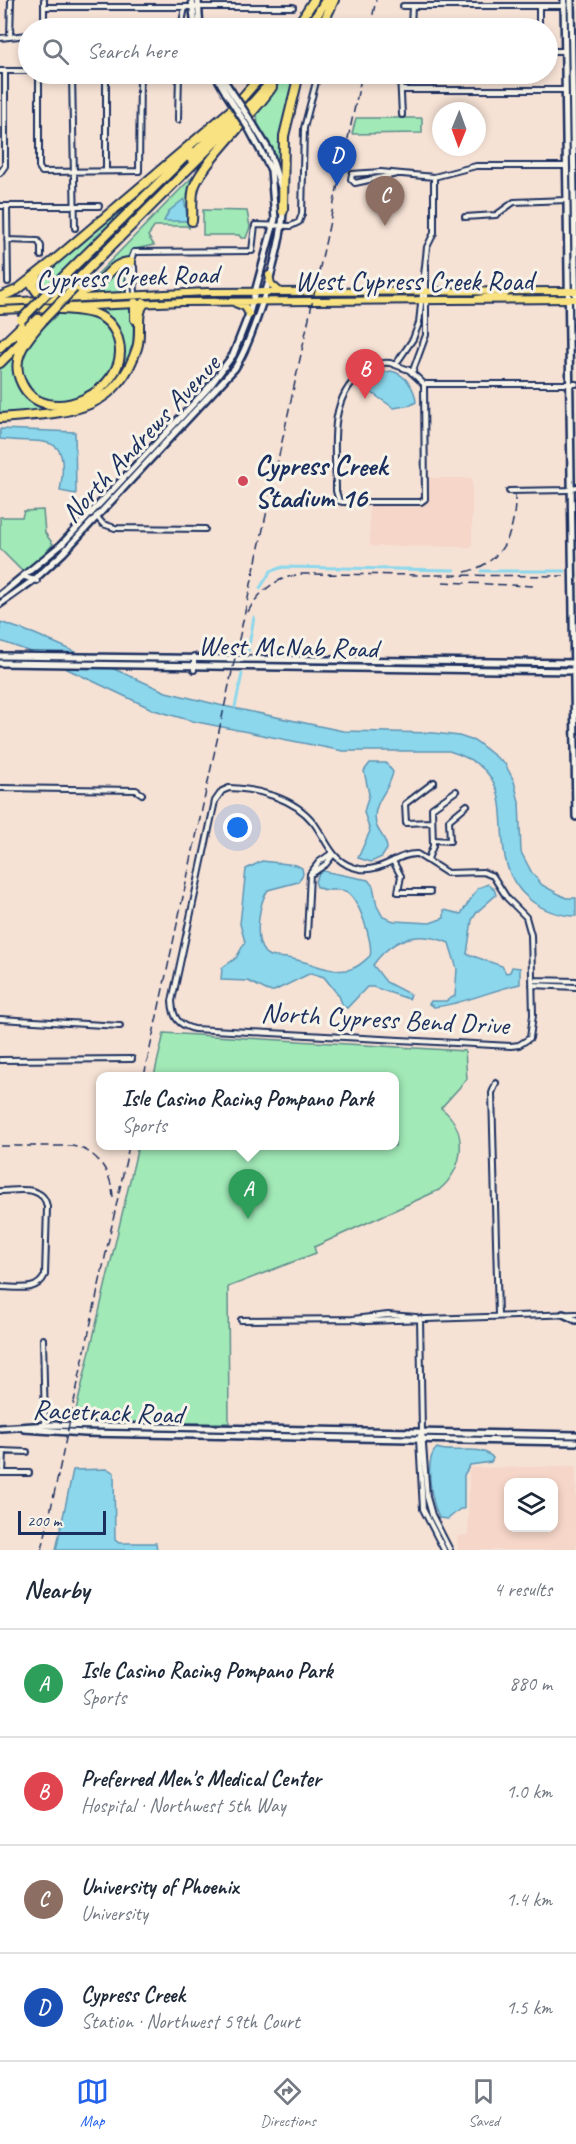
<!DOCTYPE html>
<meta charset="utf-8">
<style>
:root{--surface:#fff;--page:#f2f2f3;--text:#1f2937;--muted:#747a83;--line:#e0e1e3;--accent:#2563eb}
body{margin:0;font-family:Caveat,sans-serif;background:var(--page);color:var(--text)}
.controls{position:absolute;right:18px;bottom:18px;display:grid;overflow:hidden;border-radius:12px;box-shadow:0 3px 9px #0003}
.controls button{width:54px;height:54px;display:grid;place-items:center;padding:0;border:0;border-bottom:2px solid var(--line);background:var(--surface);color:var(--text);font:30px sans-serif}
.compass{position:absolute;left:432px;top:102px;width:54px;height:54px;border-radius:50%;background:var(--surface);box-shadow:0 3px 9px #0003;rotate:181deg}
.scale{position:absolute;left:18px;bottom:15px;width:88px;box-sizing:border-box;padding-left:6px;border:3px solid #1b2f5e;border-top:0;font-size:16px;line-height:21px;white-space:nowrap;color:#1b2f5e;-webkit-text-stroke:4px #f7f3e8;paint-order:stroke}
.you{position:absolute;left:238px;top:828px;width:21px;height:21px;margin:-15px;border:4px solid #fff;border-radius:50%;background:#1a73e8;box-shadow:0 0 0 9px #1a73e833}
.badge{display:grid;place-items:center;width:39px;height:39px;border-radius:50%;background:var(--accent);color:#fff;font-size:20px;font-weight:700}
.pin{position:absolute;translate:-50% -50px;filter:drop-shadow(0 2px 3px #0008)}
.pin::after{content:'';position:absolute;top:32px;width:21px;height:18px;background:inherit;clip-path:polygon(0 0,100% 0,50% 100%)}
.popup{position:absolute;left:96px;top:1072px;width:303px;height:78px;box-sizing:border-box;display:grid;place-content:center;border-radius:12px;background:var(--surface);filter:drop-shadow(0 2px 4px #0005);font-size:20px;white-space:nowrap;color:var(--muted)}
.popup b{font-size:22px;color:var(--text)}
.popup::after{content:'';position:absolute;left:50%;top:100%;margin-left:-12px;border:12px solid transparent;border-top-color:var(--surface)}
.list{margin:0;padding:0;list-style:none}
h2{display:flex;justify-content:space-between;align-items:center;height:78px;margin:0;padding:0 24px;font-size:26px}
h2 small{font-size:20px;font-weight:400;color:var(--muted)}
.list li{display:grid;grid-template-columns:39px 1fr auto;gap:18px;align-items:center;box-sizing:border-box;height:108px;padding:0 24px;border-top:2px solid var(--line)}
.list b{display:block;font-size:22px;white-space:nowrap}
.list p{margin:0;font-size:20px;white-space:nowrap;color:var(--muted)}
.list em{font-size:20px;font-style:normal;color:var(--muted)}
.icon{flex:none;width:33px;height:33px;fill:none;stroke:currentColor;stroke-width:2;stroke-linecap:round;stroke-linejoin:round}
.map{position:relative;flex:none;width:576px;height:1550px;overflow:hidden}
.search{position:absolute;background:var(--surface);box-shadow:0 3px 9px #0003;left:18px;right:18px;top:18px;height:66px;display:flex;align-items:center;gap:15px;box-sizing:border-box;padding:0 21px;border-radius:33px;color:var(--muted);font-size:22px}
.sheet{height:510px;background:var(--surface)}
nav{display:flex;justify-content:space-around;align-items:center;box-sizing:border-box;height:84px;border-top:2px solid var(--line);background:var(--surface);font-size:16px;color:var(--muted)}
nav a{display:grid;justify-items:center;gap:3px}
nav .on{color:var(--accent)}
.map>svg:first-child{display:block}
.built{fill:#f5d6c8;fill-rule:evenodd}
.green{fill:#a1e9b7;stroke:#5e8c8a;stroke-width:1.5}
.water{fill:#8cd7ec;stroke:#5f94b3;stroke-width:1.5}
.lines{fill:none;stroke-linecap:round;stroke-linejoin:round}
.canal{stroke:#8cd7ec;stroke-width:3}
.street-casing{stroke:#1b2f5e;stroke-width:8}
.secondary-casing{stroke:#1b2f5e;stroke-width:10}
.primary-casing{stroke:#1b2f5e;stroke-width:10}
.highway-casing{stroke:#1b2f5e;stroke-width:12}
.street{stroke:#f7f3e8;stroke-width:4}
.secondary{stroke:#f7f3e8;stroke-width:5}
.primary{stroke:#f8e281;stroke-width:6}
.highway{stroke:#f8e281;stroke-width:8}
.rail{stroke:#1b2f5e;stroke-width:1.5;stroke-dasharray:9 4.5;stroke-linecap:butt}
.secondary-bridge-casing{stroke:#1b2f5e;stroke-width:10;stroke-linecap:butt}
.highway-bridge-casing{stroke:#1b2f5e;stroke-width:12;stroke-linecap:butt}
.secondary-bridge{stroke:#f7f3e8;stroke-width:5}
.highway-bridge{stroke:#f8e281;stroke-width:8}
.poi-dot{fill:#d1495b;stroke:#f7f3e8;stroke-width:2}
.labels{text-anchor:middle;stroke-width:6;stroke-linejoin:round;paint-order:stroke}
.street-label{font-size:28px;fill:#1b2f5e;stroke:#f7f3e8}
.poi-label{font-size:28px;font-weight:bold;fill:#1b2f5e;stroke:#f7f3e8;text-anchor:start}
</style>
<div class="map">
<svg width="576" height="1550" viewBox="0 0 576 1550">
<rect width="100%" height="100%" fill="#f6e2d5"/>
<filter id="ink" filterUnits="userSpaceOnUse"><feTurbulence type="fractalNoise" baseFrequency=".0167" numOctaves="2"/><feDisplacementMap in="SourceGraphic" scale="12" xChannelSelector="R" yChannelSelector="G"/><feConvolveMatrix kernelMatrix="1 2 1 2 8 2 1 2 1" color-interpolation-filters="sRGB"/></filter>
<g filter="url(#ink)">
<path class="built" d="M429,478H472V547L370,546L369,506L417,507L425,504L429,499Z
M576,1466V1550H458L457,1536L468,1535L469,1468ZM508,1482H554V1528H508Z"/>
<path class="green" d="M287,74H297L282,129L280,158H277L258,124L257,113L254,114Z
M356,118H422V133L352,134Z
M206,163L198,174L189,228L187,226H155L148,236L154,245L131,250L127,260L93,285L83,289Z
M160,175L44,291H38L36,279Z
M203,210L247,211L250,227L246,238H241L239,235H203Z
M126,264L128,288L125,292L81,294L118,266Z
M133,306C133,319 134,331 133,343C124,411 52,410 0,416V369L18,350L17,357L26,393L65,405L115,376L118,335L91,309Z
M59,313C80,313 104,312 113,335C135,392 35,430 23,377C21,369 20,362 23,354C28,338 47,325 59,313Z
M43,510L45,533L53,544L34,566L23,572L0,549V517H22L24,511Z
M164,1033L465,1051L467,1079L441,1108C469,1129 465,1169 439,1190L314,1247L316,1253L228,1287L229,1423H73L138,1146H395V1076H154Z"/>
<path class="water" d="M184,199L188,221H164L169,211Z
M391,371C405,374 415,388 416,402L411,405L394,408L366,389L371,376Z
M0,429L75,432L76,494L60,491C71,429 46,445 0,439Z
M0,622L35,634L166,692L219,705L343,731L434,733L459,736L477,742L505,764L514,781L519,802L521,852L532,873L542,885L566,898H576V916C560,916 542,910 529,899C473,851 538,777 449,751H343L192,721L154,710L31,652L0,641Z
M370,763H386L393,772C390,791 371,802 376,824C378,833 387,838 387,849L382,857L371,862L358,858L370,831L364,812L369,794L364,771Z
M262,861L296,865L302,868L303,874L298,882L268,890C259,902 253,940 265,953C270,958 280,957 287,958C307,960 326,973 347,970C356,969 363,962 370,956C374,944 358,895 345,891C336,888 327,893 317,887L315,881L319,874L323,871L368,880L373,886L377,906L383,917L394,921L430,923L444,918V910L461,914L478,888L488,884L494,889L496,895L477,912L472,920L467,954L502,966L506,973L510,972L512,967L520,968V984C491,990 464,1004 434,1007L429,1004L431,1001H446L455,996L457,969L449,943C418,930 393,937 373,965L386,982L411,995L409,999L373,987H367L347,1008L343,1006L339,996L324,977L311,973L274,991H268L248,981L221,980L222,968L236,958L245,942L240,924L246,869Z
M437,1448C453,1455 480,1443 493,1458L491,1462L470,1465L464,1475V1509H460L448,1519L439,1518C432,1503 423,1459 437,1448Z
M108,1469L114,1473L115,1540L119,1543H156L157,1550H56L73,1470Z"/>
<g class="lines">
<path class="canal" d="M481,571H565
M260,588L271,571L283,567L454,570
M248,651L254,617
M235,707L242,674"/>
<g class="street-casing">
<path id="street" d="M403,6H564
M539,6V28
M44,7H293
M44,28V0
M181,28L185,7
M338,28L340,24
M399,28L411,27L412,6
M10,37L11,0
M0,38L28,35
M548,51H565
M0,71H28
M39,74V167L42,172L139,171L140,75
M53,74L179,75
M400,74L402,115
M72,75L75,228
M106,75V171
M401,90H565
M178,120L179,74
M0,173L5,166V71
M397,174L355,183L351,179L352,174L381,172L434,177L476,166H566
M0,206H99
M7,207L8,282
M465,217L496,215L514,202L567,200
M7,240L38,241L41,246V256
M131,262L134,267L135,295
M129,295L128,268L134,252L252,251L255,225L291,226L299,222L302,214L304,128L318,74
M390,363L409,370L424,384L425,499L421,502H343L339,501L336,491C336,452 326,401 361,374C370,366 378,362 390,363Z
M396,364L413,339L419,323L427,247L434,233V177
M412,373L426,335V265
M424,384H576
M509,491L568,490L576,487
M96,516L103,524L115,528L205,529
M25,577L37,581
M194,656V670
M0,788L136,790L142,794
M229,788C258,789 294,798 313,822C328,841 331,864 360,869C383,872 398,853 417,854L447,873L483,872L493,876L507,898L526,917L531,935L533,1015L530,1038L519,1045L511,1046L194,1029C178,1025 173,1018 172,1001L215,801L222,791Z
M432,822L406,823L405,804L434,782
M433,840L450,841L449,820L467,805
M428,859L433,846L432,808L456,791
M394,863L401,876L398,892H430
M313,873L326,864L333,855
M307,936L310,874L319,862L332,853
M532,980L576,981
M532,985L576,987
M0,1019L120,1026
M0,1060L132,1059
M496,1083L492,1093L498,1315
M0,1191C17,1191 44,1184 47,1207L45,1275C37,1293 17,1287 0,1287
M420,1318L422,1431L427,1497L432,1515L450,1550
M353,1319L366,1321L576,1314
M241,1320L353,1319L388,1315L416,1317
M43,1339L45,1425
M422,1431L419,1439L423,1509L444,1550
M0,1451L27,1452
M0,1473H29
M3,1473L4,1451"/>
</g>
<g class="secondary-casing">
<path id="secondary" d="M192,0L195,28
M198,0L200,28
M564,0L576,817
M571,0L576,323
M215,74L226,93
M220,74L231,91
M253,124L269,150L281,188
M0,595L61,545L210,386L233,355L249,314L275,219L271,170L249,129
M0,604L35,579L63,553L235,368C254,337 283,245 283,209
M0,656L576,663
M0,663L576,671
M563,1314L576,1320
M0,1428L50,1425L576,1435
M24,1429L85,1433L576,1442"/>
</g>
<g class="primary-casing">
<path id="primary" d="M269,275L271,284L279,291
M477,299L504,295L509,291
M0,302L207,292L576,291
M235,303L245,307L249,314
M70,307L181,302L576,299
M0,310L48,308"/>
</g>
<g class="highway-casing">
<path id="highway" d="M296,28L314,0
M309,28L326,0
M321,28L334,0
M235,106L263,74
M190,158L241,106
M283,211L284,136L299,74
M192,221C193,210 191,198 194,188C200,165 255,113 272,87
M37,276L33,286L38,293C52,295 78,295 91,288C107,280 111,262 131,262
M51,289L191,151
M68,289L242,115L278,74
M0,297L17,290L51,263L237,105
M135,303V319
M44,319C36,329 25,340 20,353C16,363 17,374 22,384C45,431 130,391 119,343C111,305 74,311 44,308
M20,337L38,319
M0,347L28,320
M0,363L26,337
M0,418C60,412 115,417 137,348C142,334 135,315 144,303"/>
</g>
<use href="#street" class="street"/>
<use href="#secondary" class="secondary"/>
<use href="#primary" class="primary"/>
<use href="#highway" class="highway"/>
<path class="rail" d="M370,28L376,0
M465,572C504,563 516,530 515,494
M443,582L533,586
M248,612C259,590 278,577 302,574L564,576
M144,1076L362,74
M0,1146H72C98,1150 112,1174 113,1198
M42,1550L129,1146"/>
<g class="secondary-bridge-casing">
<path id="secondary-bridge" d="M231,91L253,124
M226,93L249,129"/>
</g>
<g class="highway-bridge-casing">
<path id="highway-bridge" d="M44,319L74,288
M21,320L51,289"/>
</g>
<use href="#secondary-bridge" class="secondary-bridge"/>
<use href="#highway-bridge" class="highway-bridge"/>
</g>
</g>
<circle class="poi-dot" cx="243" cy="481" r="6"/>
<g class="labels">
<g class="street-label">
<text transform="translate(127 276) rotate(-2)" y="10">Cypress Creek Road</text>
<text x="414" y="290">West Cypress Creek Road</text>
<text transform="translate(140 438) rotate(-47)" y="10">North Andrews Avenue</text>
<text transform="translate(288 646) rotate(1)" y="10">West McNab Road</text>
<text transform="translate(385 1018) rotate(3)" y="10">North Cypress Bend Drive</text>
<text transform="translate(108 1411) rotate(2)" y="10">Racetrack Road</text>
</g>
<g class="poi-label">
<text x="255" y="475">Cypress Creek<tspan x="255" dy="32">Stadium 16</tspan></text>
</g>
</g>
</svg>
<div class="controls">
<button><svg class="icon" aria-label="layers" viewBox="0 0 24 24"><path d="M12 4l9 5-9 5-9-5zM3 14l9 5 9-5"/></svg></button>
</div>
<svg class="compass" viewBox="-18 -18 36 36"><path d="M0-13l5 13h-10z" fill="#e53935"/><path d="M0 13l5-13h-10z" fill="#747a83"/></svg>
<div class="scale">200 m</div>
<div class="you"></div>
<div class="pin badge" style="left:248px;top:1219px;background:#2e9e5b">A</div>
<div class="popup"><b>Isle Casino Racing Pompano Park</b>Sports</div>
<div class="pin badge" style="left:365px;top:399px;background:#e0444e">B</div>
<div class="pin badge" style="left:385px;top:226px;background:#8d6e63">C</div>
<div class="pin badge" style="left:337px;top:186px;background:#1a4fb4">D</div>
<div class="search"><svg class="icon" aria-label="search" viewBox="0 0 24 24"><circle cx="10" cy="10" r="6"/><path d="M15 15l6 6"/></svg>Search here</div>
</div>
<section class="sheet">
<h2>Nearby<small>4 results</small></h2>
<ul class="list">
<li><span class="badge" style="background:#2e9e5b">A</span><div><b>Isle Casino Racing Pompano Park</b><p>Sports</p></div><em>880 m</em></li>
<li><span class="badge" style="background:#e0444e">B</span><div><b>Preferred Men's Medical Center</b><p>Hospital · Northwest 5th Way</p></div><em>1.0 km</em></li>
<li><span class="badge" style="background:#8d6e63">C</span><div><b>University of Phoenix</b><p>University</p></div><em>1.4 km</em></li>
<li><span class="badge" style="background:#1a4fb4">D</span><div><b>Cypress Creek</b><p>Station · Northwest 59th Court</p></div><em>1.5 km</em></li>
</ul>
</section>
<nav>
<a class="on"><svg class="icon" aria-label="map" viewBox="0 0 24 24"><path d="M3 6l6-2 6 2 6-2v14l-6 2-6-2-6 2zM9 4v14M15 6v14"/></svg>Map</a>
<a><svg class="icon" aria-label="directions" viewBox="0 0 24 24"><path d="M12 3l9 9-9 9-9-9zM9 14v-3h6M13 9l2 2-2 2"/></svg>Directions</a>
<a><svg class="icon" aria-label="saved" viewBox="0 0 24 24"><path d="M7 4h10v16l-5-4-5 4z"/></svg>Saved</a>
</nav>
